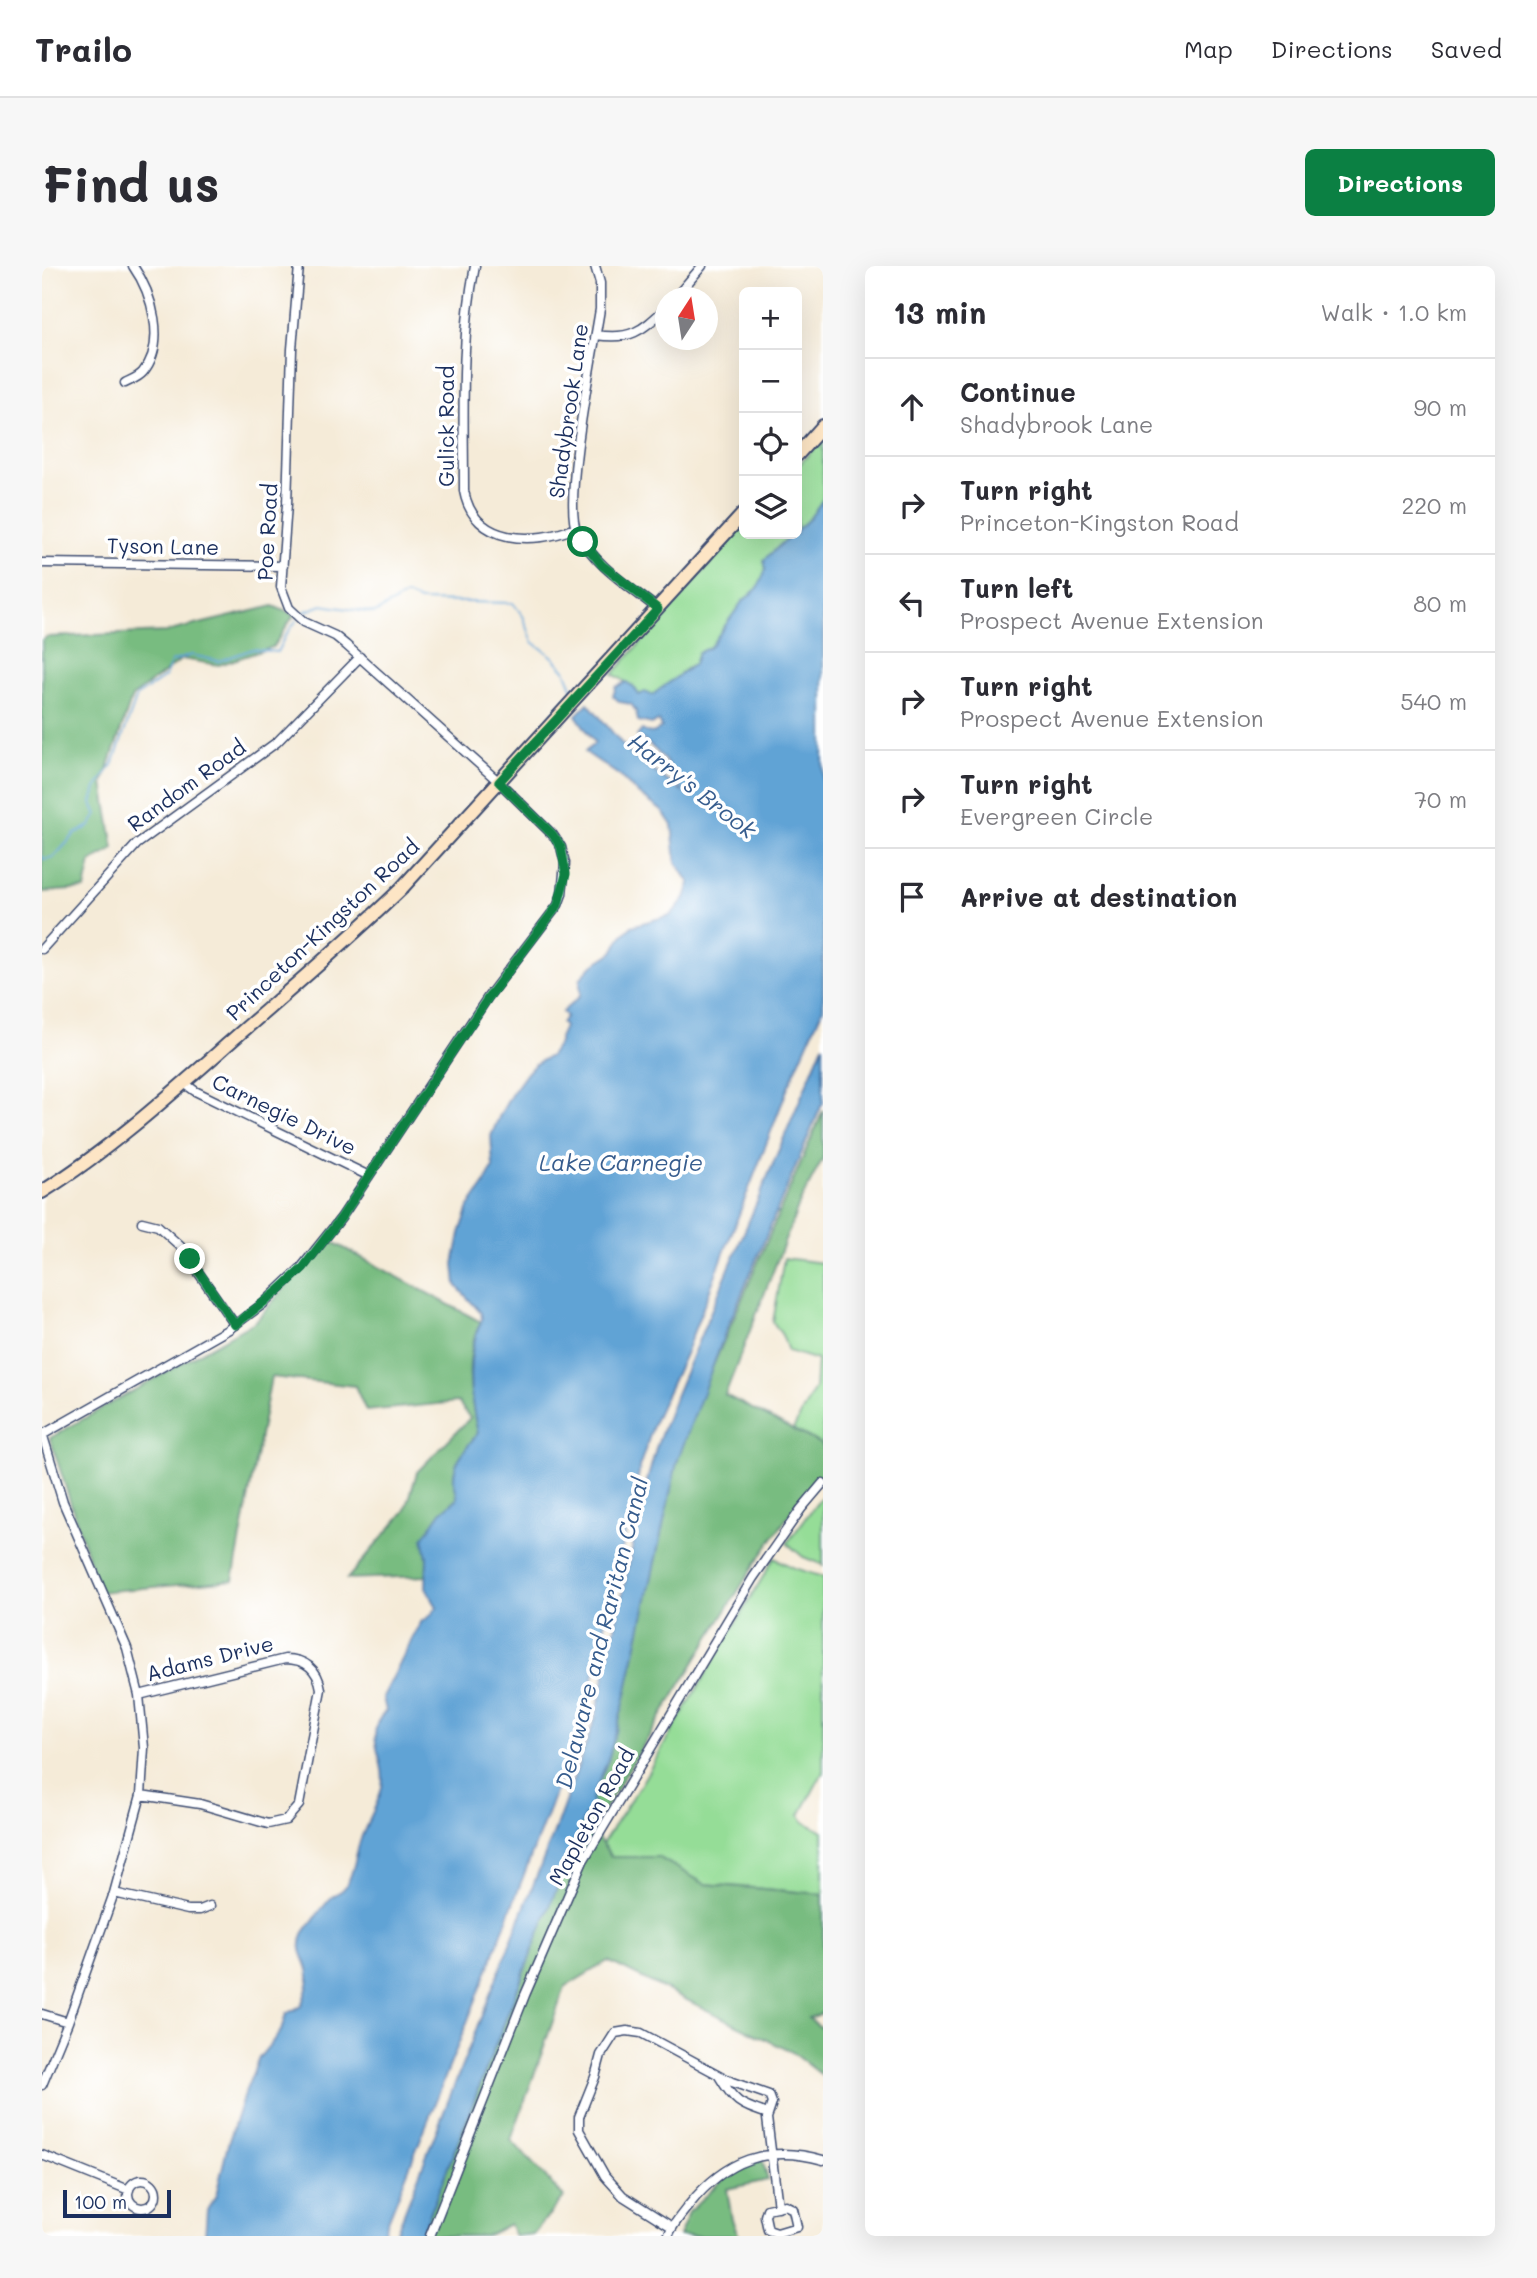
<!DOCTYPE html>
<meta charset="utf-8">
<style>
:root{--surface:#fff;--page:#f7f7f7;--text:#2b2b33;--muted:#7c7c81;--line:#e1e1e2;--accent:#0b8043}
body{margin:0;font-family:Mali,sans-serif;background:var(--page);color:var(--text)}
.controls{position:absolute;right:21px;top:21px;display:grid;overflow:hidden;border-radius:10px;box-shadow:0 7px 28px #0002}
.controls button{width:63px;height:63px;display:grid;place-items:center;padding:0;border:0;border-bottom:2px solid var(--line);background:var(--surface);color:var(--text);font:35px sans-serif}
.compass{position:absolute;left:613px;top:21px;width:63px;height:63px;border-radius:50%;background:var(--surface);box-shadow:0 7px 28px #0002;rotate:12deg}
.scale{position:absolute;left:21px;bottom:18px;width:108px;box-sizing:border-box;padding-left:7px;border:4px solid #1b2f5e;border-top:0;font-size:19px;line-height:24px;white-space:nowrap;color:#1b2f5e;-webkit-text-stroke:5px #fff;paint-order:stroke}
.stop{position:absolute;width:21px;height:21px;margin:-16px;border:5px solid #0b8043;border-radius:50%;background:#fff}
.stop.end{background:#0b8043;border-color:#fff;box-shadow:0 2px 7px #0008}
.list{margin:0;padding:0;list-style:none}
h2{display:flex;justify-content:space-between;align-items:center;height:91px;margin:0;padding:0 28px;font-size:30px}
h2 small{font-size:23px;font-weight:400;color:var(--muted)}
.list li{display:grid;grid-template-columns:46px 1fr auto;gap:21px;align-items:center;box-sizing:border-box;height:98px;padding:0 28px;border-top:2px solid var(--line)}
.list b{display:block;font-size:26px;white-space:nowrap}
.list p{margin:0;font-size:23px;white-space:nowrap;color:var(--muted)}
.list em{font-size:23px;font-style:normal;color:var(--muted)}
.icon{flex:none;width:38px;height:38px;fill:none;stroke:currentColor;stroke-width:2;stroke-linecap:round;stroke-linejoin:round}
.map{position:relative;flex:none;width:781px;height:1970px;overflow:hidden;border-radius:10px}
header{display:flex;align-items:center;gap:42px;box-sizing:border-box;height:98px;padding:0 35px;background:var(--surface);border-bottom:2px solid var(--line)}
header strong{font-size:33px}
nav{display:flex;gap:38px;margin-inline-start:auto;font-size:24px}
.intro{display:flex;align-items:center;justify-content:space-between;box-sizing:border-box;height:168px;padding:0 42px}
h1{margin:0;font-size:49px}
.button{padding:18px 32px;border-radius:10px;background:var(--accent);color:#fff;font-size:24px;font-weight:700}
main{display:flex;gap:42px;padding:0 42px}
aside{flex:1;background:var(--surface);border-radius:10px;box-shadow:0 7px 28px #0002}
.map>svg:first-child{display:block}
.green{fill:#95dd97;stroke:#58867a;stroke-width:2}
.forest{fill:#78bc80;stroke:#4a766f;stroke-width:2}
.water{fill:#61a3d5;stroke:#3e699a;stroke-width:2}
.lines{fill:none;stroke-linecap:round;stroke-linejoin:round}
.stream{stroke:#61a3d5;stroke-width:2}
.street-casing{stroke:#3c4b70;stroke-width:11}
.secondary-casing{stroke:#3c4b70;stroke-width:16}
.street{stroke:#fff;stroke-width:8}
.secondary{stroke:#fde5c5;stroke-width:12}
.route{stroke:#0b8043;stroke-width:9}
.labels{text-anchor:middle;stroke-width:7;stroke-linejoin:round;paint-order:stroke}
.street-label{font-size:21px;fill:#1b2f5e;stroke:#fff}
.water-label{font-size:23px;font-style:italic;fill:#375d8e;stroke:#fff}
</style>
<header>
<strong>Trailo</strong>
<nav><a>Map</a><a>Directions</a><a>Saved</a></nav>
</header>
<div class="intro"><h1>Find us</h1><a class="button">Directions</a></div>
<main>
<div class="map">
<svg width="781" height="1970" viewBox="0 0 781 1970">
<rect width="100%" height="100%" fill="#fff"/>
<filter id="ink" filterUnits="userSpaceOnUse"><feTurbulence type="fractalNoise" baseFrequency=".0143" numOctaves="2"/><feDisplacementMap in="SourceGraphic" scale="14" xChannelSelector="R" yChannelSelector="G"/><feConvolveMatrix kernelMatrix="1 2 1 2 8 2 1 2 1" color-interpolation-filters="sRGB"/></filter>
<filter id="wash" filterUnits="userSpaceOnUse"><feTurbulence type="fractalNoise" baseFrequency=".00686" numOctaves="4" result="noise"/><feDisplacementMap in="SourceGraphic" scale="28" xChannelSelector="R" yChannelSelector="G"/><feGaussianBlur stdDeviation="1.57" result="paint"/><feColorMatrix in="noise" values="0 0 0 0 0 0 0 0 0 0 0 0 0 0 0 0 0 1.4 0 .05"/><feComposite in="paint" operator="in"/></filter>
<g filter="url(#wash)">
<rect width="100%" height="100%" fill="#f5ebd8"/>
<path class="green" d="M781,172V233L768,252L755,264V201Z
M702,259V268H750L722,294L724,303L716,322L700,336L668,381L656,387L652,398L642,404L630,416L610,429H597L592,421L571,408Z
M742,992L781,997V1179L751,1163L773,1122L775,1094L746,1085L740,1069L731,1056Z
M781,1229V1299L761,1291L745,1277Z
M732,1292L752,1302L781,1311V1506L758,1549L762,1556L781,1566V1628L663,1618L616,1591H569L560,1578L599,1518Z"/>
<path class="forest" d="M231,340L252,349L231,381L177,399L140,393L90,431L61,517L72,583L49,596L43,623L0,626V374L5,371L124,366Z
M781,845V892L758,936L683,1129L781,1179V1210L749,1246L709,1304L550,1563L569,1591H616L663,1618L781,1628V1747L766,1752L781,1763V1810L750,1786L566,1695L523,1721L469,1874L522,1931L491,1968L473,1970L467,1958L444,1970H379L522,1603L529,1606L524,1597L543,1550H553L549,1534L566,1494L582,1437L635,1196L662,1121Z
M285,973L439,1056C421,1088 428,1132 436,1167C426,1180 414,1193 412,1209C411,1217 416,1225 415,1233L399,1246L382,1272L385,1291V1310L305,1313L364,1244L375,1206L428,1152L416,1136L324,1145L313,1120L229,1111L191,1314L57,1326L8,1172L214,1055Z
M720,1893L726,1914L685,1923L690,1954L697,1970H637L647,1946L687,1907Z"/>
<path class="water" d="M781,233V742L747,819L643,1088L614,1151L600,1193L549,1422L534,1472L443,1711L340,1970H163L165,1944L174,1929L186,1878L201,1831L217,1792L239,1765L244,1748L259,1740C262,1730 268,1719 267,1709C265,1691 254,1688 261,1668C264,1663 286,1634 291,1630C297,1626 303,1624 306,1616C312,1604 314,1588 318,1575C324,1558 334,1543 339,1525C348,1495 318,1469 344,1445L341,1431L379,1356L388,1350L395,1341L384,1322L385,1291L381,1272L399,1246L415,1233C416,1225 411,1219 412,1211C412,1194 426,1180 436,1167C427,1129 423,1089 440,1053L439,1047L414,1019L412,998L418,967L427,941L442,919L451,901L449,870L458,849L469,829L485,807L493,798L508,790L517,777V772L522,761L519,757L524,750L520,746L538,730V713L548,701L571,686L579,671L590,660L629,649L643,632L648,617L634,596L630,559L620,545L593,525L578,510L543,486L553,477L534,449L546,437L590,490L640,525C631,502 617,483 595,470L600,464C609,469 613,467 620,461L617,455L610,458L596,455L594,445L589,438L578,436L571,430L574,421L584,416L592,421L597,429L603,426L610,429L652,398L656,387L668,381L700,336L716,322L724,303L722,294L750,268H755V264L768,252Z
M781,779V836L683,1067L635,1196L582,1437L566,1494L549,1534L556,1542L553,1550H543L524,1597L532,1600L530,1606L522,1604L379,1970H353L514,1561L553,1453L605,1215L615,1179L634,1128Z"/>
<g class="lines">
<path class="stream" d="M259,350L264,345L280,339L333,347L364,329L378,335L471,337L481,350L491,376L510,390L523,404L532,426
M0,590L2,593L12,591L33,568L48,560L55,549L50,537L54,522L71,498L95,430L123,411L129,396L149,389L177,395L211,383L235,386L243,370L255,354"/>
</g>
</g>
<g filter="url(#ink)">
<g class="lines">
<g class="street-casing">
<path id="street" d="M433,0C418,74 422,150 422,225C432,279 492,279 533,262
M553,0L558,17V43C552,83 520,237 535,266C553,300 587,320 616,343
M633,32L660,0
M554,69C590,74 599,65 624,42
M83,117C89,114 97,111 101,106C125,77 110,27 91,0
M0,297L241,300
M0,683L95,578L235,476L318,391
M142,817L153,825L327,910
M100,956L116,960L138,980L193,1059
M0,1167L21,1236L85,1382L97,1429L102,1482L99,1529L72,1627L26,1756L0,1819
M0,1169L187,1063L221,1038L260,1001L299,952L446,731L516,639L520,628L523,597L519,581L511,569L457,516L304,379L293,370L262,356L247,342L239,321L245,238L250,83L257,0
M97,1429L243,1393C263,1393 276,1403 279,1423L257,1539L244,1554L226,1558L158,1538L99,1529
M72,1627L146,1644H158L168,1640
M0,1748L26,1756
M677,1810C693,1837 697,1838 726,1848
M0,1889L87,1924
M86 1928a14 14 0 1 1 28 0a14 14 0 1 1-28 0Z
M743,1939L751,1943L755,1961L735,1967L726,1964L723,1950L725,1943Z
M630,1961L581,1930L563,1910L537,1864V1851L553,1811L559,1789L573,1767L585,1765L599,1767L690,1816L727,1829L730,1837L725,1852L736,1941
M388,1970L483,1729L541,1595L711,1312L759,1243L781,1217
M626,1970C631,1958 639,1949 647,1939C683,1894 725,1878 781,1894"/>
</g>
<g class="secondary-casing">
<path id="secondary" d="M755,189L781,160
M0,926C67,884 128,829 187,777C245,726 303,677 358,624L702,247"/>
</g>
<use href="#street" class="street"/>
<use href="#secondary" class="secondary"/>
</g>
</g>
<g class="lines" filter="url(#ink)">
<path class="route" d="M148,993L193,1059L236,1025L261,1002L276,982L299,952L446,732L516,639L524,608L519,581L511,569L457,516L616,343L560,299L541,276"/>
</g>
<g class="labels">
<g class="street-label">
<text transform="translate(527 145) rotate(-82)" y="7">Shadybrook Lane</text>
<text transform="translate(405 160) rotate(-90)" y="7">Gulick Road</text>
<text transform="translate(226 266) rotate(-87)" y="7">Poe Road</text>
<text transform="translate(121 281) rotate(1)" y="7">Tyson Lane</text>
<text transform="translate(145 520) rotate(-36)" y="7">Random Road</text>
<text transform="translate(281 664) rotate(-43)" y="7">Princeton-Kingston Road</text>
<text transform="translate(242 849) rotate(26)" y="7">Carnegie Drive</text>
<text transform="translate(168 1393) rotate(-14)" y="7">Adams Drive</text>
<text transform="translate(550 1551) rotate(-61)" y="7">Mapleton Road</text>
</g>
<g class="water-label">
<text transform="translate(650 520) rotate(38)" y="8">Harry's Brook</text>
<text x="579" y="905">Lake Carnegie</text>
<text transform="translate(560 1367) rotate(-76)" y="8">Delaware and Raritan Canal</text>
</g>
</g>
</svg>
<div class="controls">
<button>+</button>
<button>−</button>
<button><svg class="icon" aria-label="locate" viewBox="0 0 24 24"><circle cx="12" cy="12" r="6"/><path d="M12 2v4M12 18v4M2 12h4M18 12h4"/></svg></button>
<button><svg class="icon" aria-label="layers" viewBox="0 0 24 24"><path d="M12 4l9 5-9 5-9-5zM3 14l9 5 9-5"/></svg></button>
</div>
<svg class="compass" viewBox="-18 -18 36 36"><path d="M0-13l5 13h-10z" fill="#e53935"/><path d="M0 13l5-13h-10z" fill="#7c7c81"/></svg>
<div class="scale">100 m</div>
<div class="stop" style="left:541px;top:276px"></div>
<div class="stop end" style="left:148px;top:993px"></div>
</div>
<aside>
<h2>13 min<small>Walk · 1.0 km</small></h2>
<ul class="list">
<li><svg class="icon" aria-label="ahead" viewBox="0 0 24 24"><path d="M12 20V5M6 11l6-6 6 6"/></svg><div><b>Continue</b><p>Shadybrook Lane</p></div><em>90 m</em></li>
<li><svg class="icon" aria-label="right" viewBox="0 0 24 24"><path d="M7 20v-9h11M14 6l5 5-5 5"/></svg><div><b>Turn right</b><p>Princeton-Kingston Road</p></div><em>220 m</em></li>
<li><svg class="icon" aria-label="left" viewBox="0 0 24 24"><path d="M17 20v-9H6M10 6l-5 5 5 5"/></svg><div><b>Turn left</b><p>Prospect Avenue Extension</p></div><em>80 m</em></li>
<li><svg class="icon" aria-label="right" viewBox="0 0 24 24"><path d="M7 20v-9h11M14 6l5 5-5 5"/></svg><div><b>Turn right</b><p>Prospect Avenue Extension</p></div><em>540 m</em></li>
<li><svg class="icon" aria-label="right" viewBox="0 0 24 24"><path d="M7 20v-9h11M14 6l5 5-5 5"/></svg><div><b>Turn right</b><p>Evergreen Circle</p></div><em>70 m</em></li>
<li><svg class="icon" aria-label="arrive" viewBox="0 0 24 24"><path d="M6 21V4h12l-3 4 3 4H6"/></svg><div><b>Arrive at destination</b></div></li>
</ul>
</aside>
</main>
